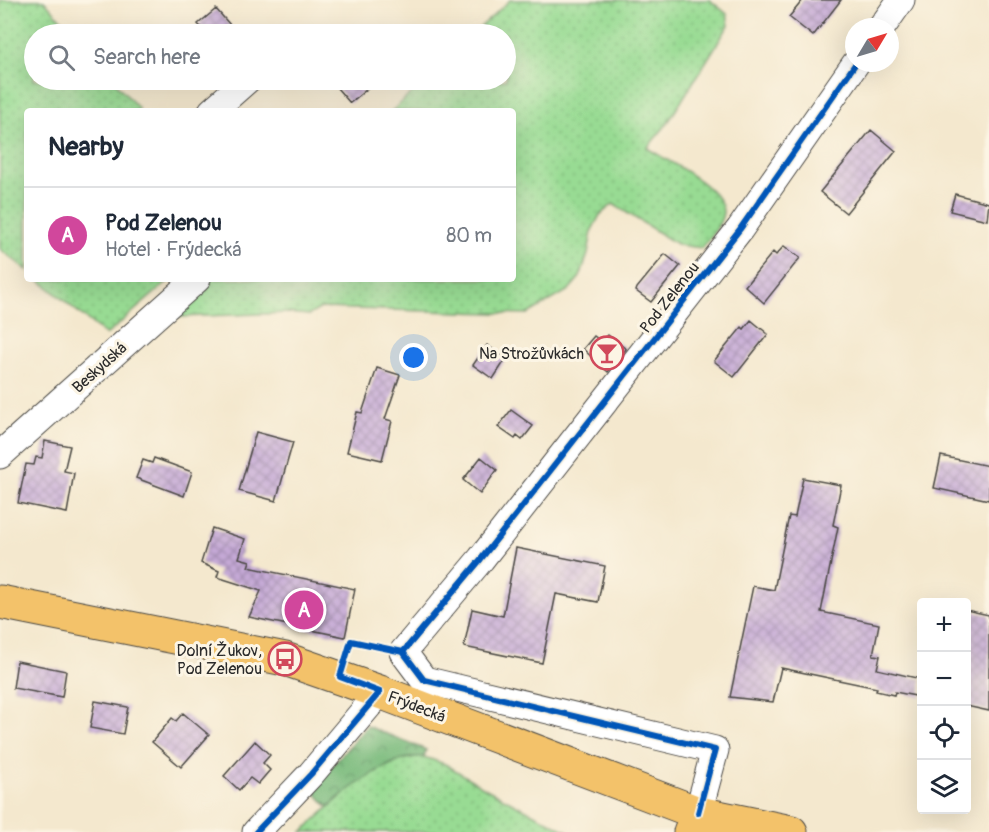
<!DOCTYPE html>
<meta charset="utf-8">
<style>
:root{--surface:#fff;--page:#f6f6f7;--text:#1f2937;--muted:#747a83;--line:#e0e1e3;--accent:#d1495b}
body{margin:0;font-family:Pangolin,sans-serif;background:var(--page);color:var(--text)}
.controls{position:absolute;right:18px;bottom:18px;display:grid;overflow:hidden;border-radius:6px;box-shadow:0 6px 24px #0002}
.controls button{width:54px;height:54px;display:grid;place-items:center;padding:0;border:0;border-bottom:2px solid var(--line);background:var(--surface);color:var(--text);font:30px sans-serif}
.compass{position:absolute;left:845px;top:18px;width:54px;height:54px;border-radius:50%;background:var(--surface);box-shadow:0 6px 24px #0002;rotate:52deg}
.you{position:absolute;left:414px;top:358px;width:21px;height:21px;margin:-15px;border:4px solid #fff;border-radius:50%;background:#1a73e8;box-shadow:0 0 0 9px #1a73e833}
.badge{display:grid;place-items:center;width:39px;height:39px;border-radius:50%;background:var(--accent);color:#fff;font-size:20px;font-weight:700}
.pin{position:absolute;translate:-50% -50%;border:3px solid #fff;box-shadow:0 2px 6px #0006}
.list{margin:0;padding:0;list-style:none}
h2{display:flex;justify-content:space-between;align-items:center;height:78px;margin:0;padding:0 24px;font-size:26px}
h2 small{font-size:20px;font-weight:400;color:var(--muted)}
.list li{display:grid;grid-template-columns:39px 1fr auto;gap:18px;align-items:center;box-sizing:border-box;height:96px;padding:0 24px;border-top:2px solid var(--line)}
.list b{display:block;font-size:22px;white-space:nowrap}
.list p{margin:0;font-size:20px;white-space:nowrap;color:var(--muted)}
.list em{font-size:20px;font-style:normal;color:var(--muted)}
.icon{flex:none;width:33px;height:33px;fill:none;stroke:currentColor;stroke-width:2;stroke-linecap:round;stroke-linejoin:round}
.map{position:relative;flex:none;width:989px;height:832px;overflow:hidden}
.search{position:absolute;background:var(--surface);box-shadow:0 6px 24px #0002;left:24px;top:24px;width:492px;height:66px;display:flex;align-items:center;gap:15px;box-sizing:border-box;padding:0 21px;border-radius:33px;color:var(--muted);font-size:22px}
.panel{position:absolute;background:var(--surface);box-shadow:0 6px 24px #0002;left:24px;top:108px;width:492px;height:174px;border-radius:6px}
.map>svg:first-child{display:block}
.grass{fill:url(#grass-dots);stroke:#62835f;stroke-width:1.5}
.forest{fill:url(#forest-crowns);stroke:#527354;stroke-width:1.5}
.building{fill:url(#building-cross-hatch)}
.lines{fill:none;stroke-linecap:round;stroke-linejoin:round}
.minor-casing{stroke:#494743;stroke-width:29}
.major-casing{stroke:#494743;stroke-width:35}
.highway-casing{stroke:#494743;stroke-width:35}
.minor{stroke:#fff;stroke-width:27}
.major{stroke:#f3c26a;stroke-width:33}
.highway{stroke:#f3c26a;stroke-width:33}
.cycleway-casing{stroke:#fcf5e5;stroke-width:10}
.cycleway{stroke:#0057b8;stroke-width:6}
.labels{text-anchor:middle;stroke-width:6;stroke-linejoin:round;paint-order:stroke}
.street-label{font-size:16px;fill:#2b2b2b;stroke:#fcf5e5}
.poi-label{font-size:16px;fill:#2b2b2b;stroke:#fcf5e5;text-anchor:end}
</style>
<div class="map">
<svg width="989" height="832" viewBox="0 0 989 832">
<defs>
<pattern id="grass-dots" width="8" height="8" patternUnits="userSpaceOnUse" patternTransform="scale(1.5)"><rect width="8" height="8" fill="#98db93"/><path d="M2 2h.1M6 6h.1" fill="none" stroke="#83bc7f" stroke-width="1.8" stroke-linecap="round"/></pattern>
<pattern id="forest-crowns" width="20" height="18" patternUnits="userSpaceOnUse" patternTransform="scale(1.5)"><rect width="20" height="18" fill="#7abb7d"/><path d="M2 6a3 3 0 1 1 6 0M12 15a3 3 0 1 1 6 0" fill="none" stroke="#649867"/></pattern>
<pattern id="building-cross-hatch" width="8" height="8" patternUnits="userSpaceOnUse" patternTransform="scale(1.5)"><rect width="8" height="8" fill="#c5a9d6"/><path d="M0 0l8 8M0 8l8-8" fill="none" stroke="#a08aae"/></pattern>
</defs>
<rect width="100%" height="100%" fill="#fcf5e5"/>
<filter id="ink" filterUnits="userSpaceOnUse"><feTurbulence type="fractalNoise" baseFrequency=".0167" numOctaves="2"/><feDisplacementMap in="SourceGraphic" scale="12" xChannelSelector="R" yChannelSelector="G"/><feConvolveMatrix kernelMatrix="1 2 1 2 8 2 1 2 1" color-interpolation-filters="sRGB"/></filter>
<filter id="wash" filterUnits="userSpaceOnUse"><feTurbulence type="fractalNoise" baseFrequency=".008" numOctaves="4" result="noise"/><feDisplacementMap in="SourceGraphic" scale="24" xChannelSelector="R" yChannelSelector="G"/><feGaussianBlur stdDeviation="1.35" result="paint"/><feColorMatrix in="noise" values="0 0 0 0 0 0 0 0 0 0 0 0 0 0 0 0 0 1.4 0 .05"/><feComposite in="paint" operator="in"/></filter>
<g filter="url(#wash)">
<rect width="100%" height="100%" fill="#f4e8ce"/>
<path class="grass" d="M0,0H44L74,34H34V80H113L138,108V111H27V270L0,249Z
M510,0H710L727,14L729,25L667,124L647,148C666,160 723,187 723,212C722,225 709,238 702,248L678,245L613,204L600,215L592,230L588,254L580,277L569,290L528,314L321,308L309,315L288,313L179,317L175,310L209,279H513V111H392L426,80H506V34H473Z
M38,279H171L106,335Z
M421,756L445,764L488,790L569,832H302C335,801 374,762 421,756Z"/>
<path class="forest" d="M367,726L426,750L424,757C395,753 349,788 328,807L312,789Z"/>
<g id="blocks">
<path class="building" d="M803,0H841L813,36L789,17Z
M216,9L238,34H207L198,24Z
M330,80H378L350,103Z
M871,130L896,151L846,213L820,192Z
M955,194L989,203L987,220L950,211Z
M784,246L800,258L764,303L745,286L773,252L776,255Z
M665,254L680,266L651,302L636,291L637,288Z
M751,320L768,334L734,377L714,361L742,327L744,329Z
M608,335L626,349L608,372L583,349L594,336L602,342Z
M487,345L506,359L493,379L473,365Z
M377,368L400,375L385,419L392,421L382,460L347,452L357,412L362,413Z
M511,410L533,426L522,440L517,436L515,439L498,427Z
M256,432L293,442L276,501L239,491Z
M45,441L70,446L64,471L74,473L67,513L18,503L26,464L34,465L36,457L42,458Z
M941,456L989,466V500L934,488Z
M481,457L497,470L480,494L463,480Z
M154,458L192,472L184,496L136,478L143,460L152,463Z
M803,478L841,485L833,525L838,527L821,612L879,624L873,655L880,656L877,669L921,679V697L895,692L894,695L876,691L877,688L781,668L773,702L730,697L753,586L774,590L789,516L795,517Z
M212,528L245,539L239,558L250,561L248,567L355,589L345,637L249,617L261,591L217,577L219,571L201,563Z
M516,548L605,566L598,602L556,594L542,663L464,647L472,609L503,616Z
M966,610L989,615V711L966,706Z
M17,661L66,671L62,697L13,688Z
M95,701L128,707L123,734L90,728Z
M183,713L209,735L181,767L152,742L172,718L176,721Z
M255,741L270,755L263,763L270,770L258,784L250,778L239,790L224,776Z"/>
</g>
</g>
<g filter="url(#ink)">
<use href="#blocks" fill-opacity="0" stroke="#494743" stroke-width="1.5"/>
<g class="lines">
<g class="minor-casing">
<path id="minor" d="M882,27L901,0
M212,111L247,80
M0,455L197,279
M698,813L715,750L424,680L403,652L481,559L740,229L856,63
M256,832L311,774L380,692"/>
</g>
<g class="major-casing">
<path id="major" d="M0,602L285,659L380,692L698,813L791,832"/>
</g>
<g class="highway-casing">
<path id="highway" d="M690,832L698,813"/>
</g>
<use href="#minor" class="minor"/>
<use href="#major" class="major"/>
<use href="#highway" class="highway"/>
<g class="cycleway-casing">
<path id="cycleway" d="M403,652L481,559L740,229L856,63
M256,832L311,774L380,692L340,677L351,641L403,652L424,680L715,750L698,813"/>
</g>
<use href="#cycleway" class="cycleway"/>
</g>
</g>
<defs>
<g id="bar-ring" transform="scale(1.725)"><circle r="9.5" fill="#fcf5e5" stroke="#d1495b" stroke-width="1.5"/><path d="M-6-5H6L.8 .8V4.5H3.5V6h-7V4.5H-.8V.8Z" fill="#d1495b"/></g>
<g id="bus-ring" transform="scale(1.725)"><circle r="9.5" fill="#fcf5e5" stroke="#d1495b" stroke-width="1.5"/><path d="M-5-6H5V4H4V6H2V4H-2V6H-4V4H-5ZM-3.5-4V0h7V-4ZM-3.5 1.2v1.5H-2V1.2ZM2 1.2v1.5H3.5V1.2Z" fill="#d1495b"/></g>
</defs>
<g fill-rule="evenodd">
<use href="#bar-ring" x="607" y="353"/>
<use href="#bus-ring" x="285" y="659"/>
</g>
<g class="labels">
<g class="street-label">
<text transform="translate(669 297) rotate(-52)" y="6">Pod Zelenou</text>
<text transform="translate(99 367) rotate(-42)" y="6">Beskydská</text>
<text transform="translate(417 706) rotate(21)" y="6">Frýdecká</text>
</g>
<g class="poi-label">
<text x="584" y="359">Na Strožůvkách</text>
<text x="262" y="656">Dolní Žukov,<tspan x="262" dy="18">Pod Zelenou</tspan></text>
</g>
</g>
</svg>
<div class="controls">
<button>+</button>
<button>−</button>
<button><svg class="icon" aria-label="locate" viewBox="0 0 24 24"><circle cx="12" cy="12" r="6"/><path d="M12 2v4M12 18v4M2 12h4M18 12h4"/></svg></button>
<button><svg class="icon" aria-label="layers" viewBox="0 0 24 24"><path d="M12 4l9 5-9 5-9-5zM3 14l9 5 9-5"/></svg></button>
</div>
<svg class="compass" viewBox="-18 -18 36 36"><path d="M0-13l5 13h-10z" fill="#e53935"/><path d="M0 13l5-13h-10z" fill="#747a83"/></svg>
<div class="you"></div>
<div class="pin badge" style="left:304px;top:610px;background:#d1479c">A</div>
<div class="search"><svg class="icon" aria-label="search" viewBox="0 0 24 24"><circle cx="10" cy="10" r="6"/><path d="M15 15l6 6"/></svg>Search here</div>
<section class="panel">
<h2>Nearby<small></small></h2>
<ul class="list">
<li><span class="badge" style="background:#d1479c">A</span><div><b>Pod Zelenou</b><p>Hotel · Frýdecká</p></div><em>80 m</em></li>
</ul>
</section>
</div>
